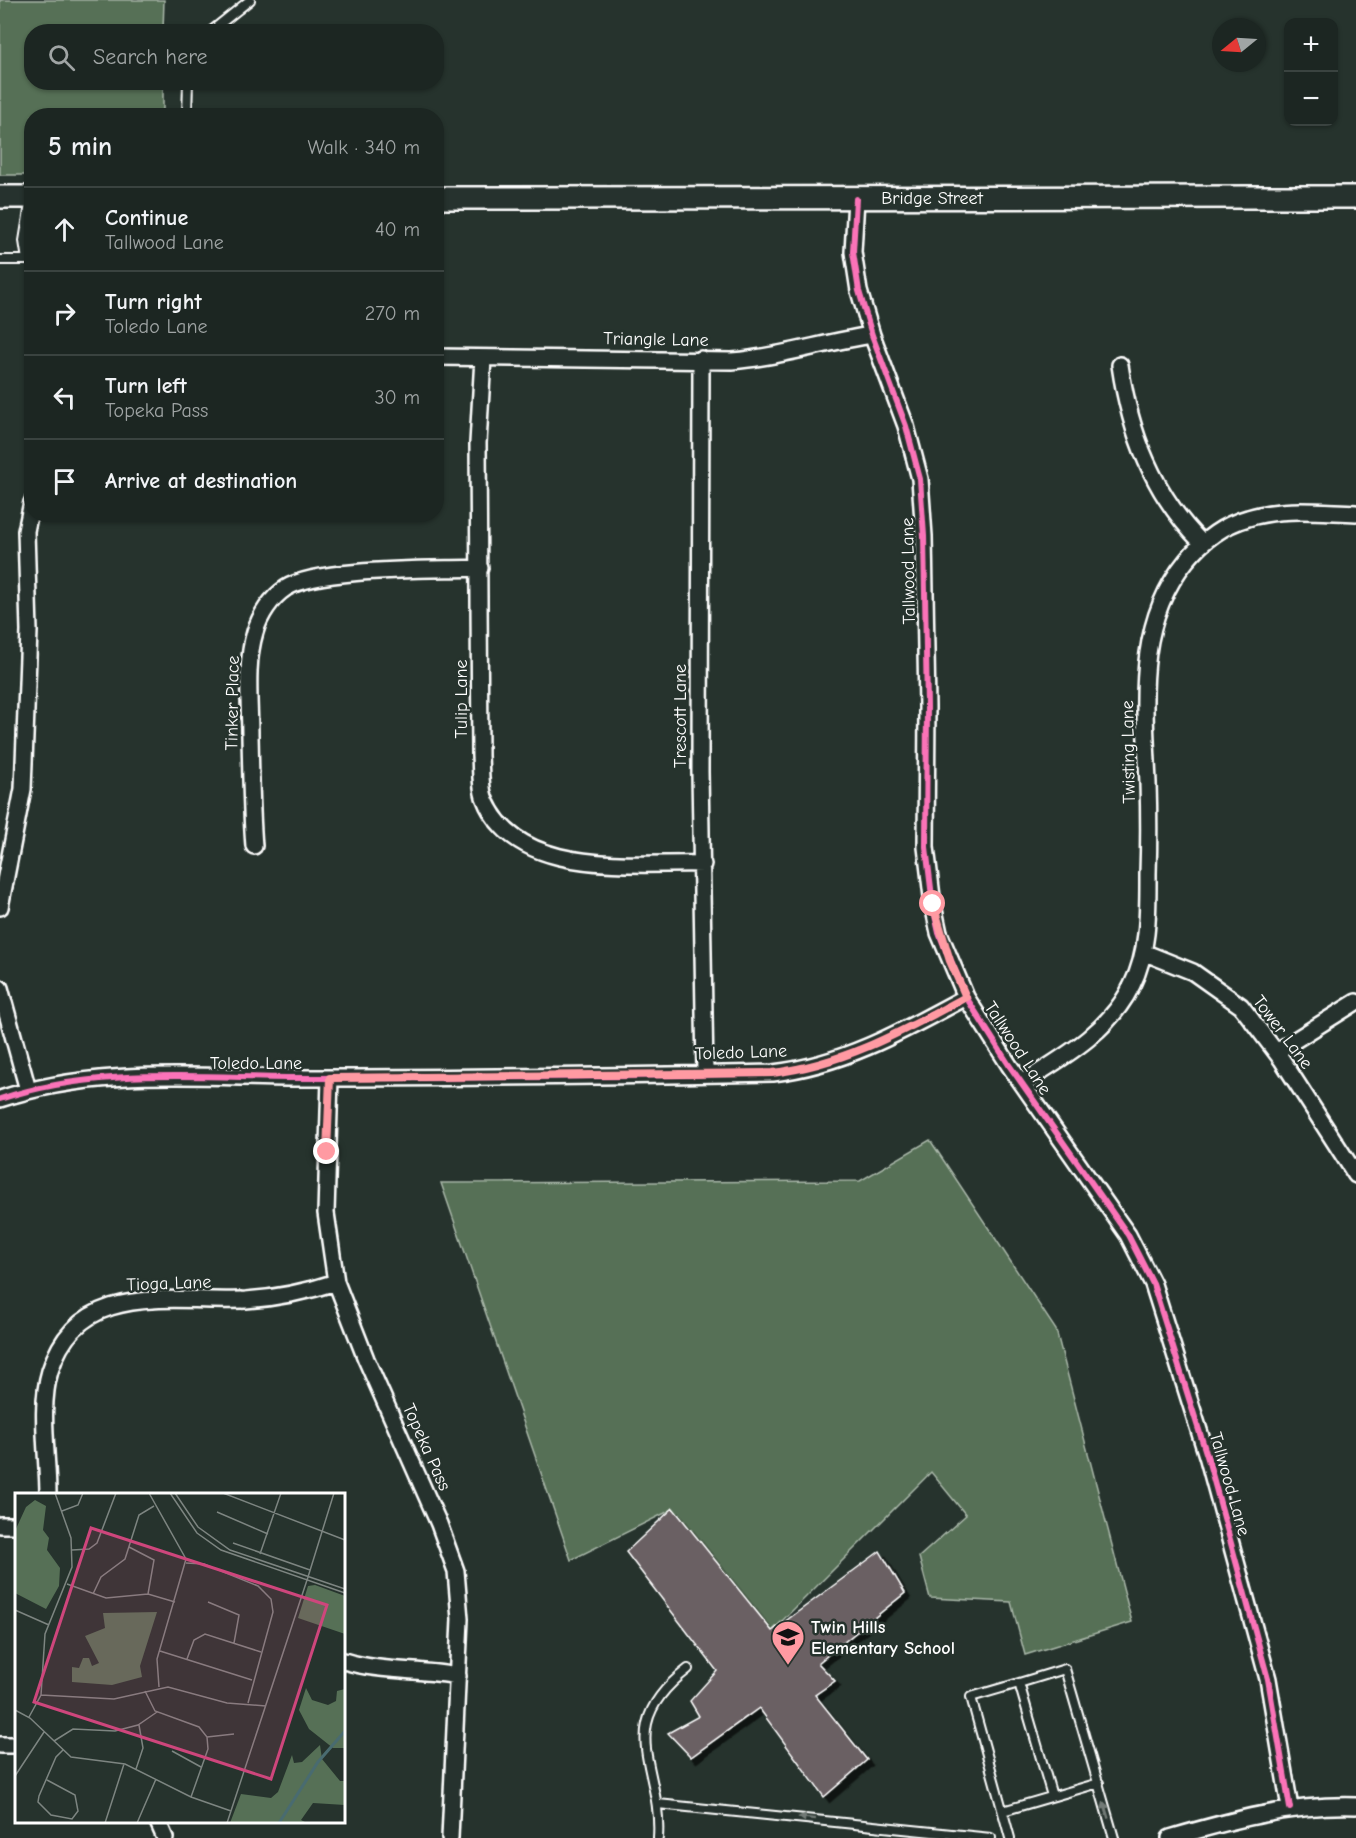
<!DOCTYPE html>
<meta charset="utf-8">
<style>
:root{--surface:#1c2622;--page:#252e2a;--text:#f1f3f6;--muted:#a0a5a5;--line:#3a4340}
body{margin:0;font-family:"Comic Neue",sans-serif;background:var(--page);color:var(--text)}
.controls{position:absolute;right:18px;top:18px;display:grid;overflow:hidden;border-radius:12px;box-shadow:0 2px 4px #0004}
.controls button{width:54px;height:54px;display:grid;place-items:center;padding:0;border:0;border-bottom:2px solid var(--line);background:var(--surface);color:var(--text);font:30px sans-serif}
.compass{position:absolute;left:1212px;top:18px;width:54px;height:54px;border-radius:50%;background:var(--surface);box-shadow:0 2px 4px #0004;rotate:252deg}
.stop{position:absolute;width:18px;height:18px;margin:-14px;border:4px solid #ff9aa2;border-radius:50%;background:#fff}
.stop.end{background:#ff9aa2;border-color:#fff;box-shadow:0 2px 6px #0008}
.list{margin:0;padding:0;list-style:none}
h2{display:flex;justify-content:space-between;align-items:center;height:78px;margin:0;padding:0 24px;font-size:26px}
h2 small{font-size:20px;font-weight:400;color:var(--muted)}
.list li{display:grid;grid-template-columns:39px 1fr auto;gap:18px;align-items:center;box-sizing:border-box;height:84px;padding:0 24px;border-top:2px solid var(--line)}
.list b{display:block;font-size:22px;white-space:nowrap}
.list p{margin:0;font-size:20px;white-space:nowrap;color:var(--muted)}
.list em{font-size:20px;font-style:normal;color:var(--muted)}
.icon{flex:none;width:33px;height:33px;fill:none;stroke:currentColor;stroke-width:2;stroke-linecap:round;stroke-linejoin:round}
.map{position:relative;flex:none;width:1356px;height:1838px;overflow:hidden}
.search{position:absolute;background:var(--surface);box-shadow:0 2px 4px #0004;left:24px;top:24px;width:420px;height:66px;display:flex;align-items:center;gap:15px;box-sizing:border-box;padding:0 21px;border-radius:24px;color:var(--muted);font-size:22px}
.panel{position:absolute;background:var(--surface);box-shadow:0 2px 4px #0004;left:24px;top:108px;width:420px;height:414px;border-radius:24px}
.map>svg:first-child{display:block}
.green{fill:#567056;stroke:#aab8aa;stroke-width:1.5}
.building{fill:#6b6064;stroke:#fff;stroke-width:1.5;filter:url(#shadow)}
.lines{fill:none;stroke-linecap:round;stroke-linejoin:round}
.service-casing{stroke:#fff;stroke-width:12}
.minor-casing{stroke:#fff;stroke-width:20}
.secondary-casing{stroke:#fff;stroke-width:26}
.service{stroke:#26332d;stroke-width:8}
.minor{stroke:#26332d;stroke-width:15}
.secondary{stroke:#26332d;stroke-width:21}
.cycleway-casing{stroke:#26332d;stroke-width:10}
.cycleway{stroke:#fb73b8;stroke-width:6}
.oneway{fill:#727a76}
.route{stroke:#ff9aa2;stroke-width:8}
.labels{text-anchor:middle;stroke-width:5;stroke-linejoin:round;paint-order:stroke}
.street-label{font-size:18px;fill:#fff;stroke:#26332d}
.poi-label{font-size:18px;font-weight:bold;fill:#fff;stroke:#26332d;text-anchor:start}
.inset-river{fill:none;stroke:#496b70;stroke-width:3}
.inset-road{fill:none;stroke:#7d8581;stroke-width:1.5}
.view{fill:#ce467c;fill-opacity:0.15;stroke:#ce467c;stroke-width:3}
.inset-edge{fill:none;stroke:#fff;stroke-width:3}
</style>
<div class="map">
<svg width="1356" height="1838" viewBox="0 0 1356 1838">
<defs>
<filter id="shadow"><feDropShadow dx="5.5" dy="5.5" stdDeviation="0" flood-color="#0009"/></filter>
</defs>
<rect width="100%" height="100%" fill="#26332d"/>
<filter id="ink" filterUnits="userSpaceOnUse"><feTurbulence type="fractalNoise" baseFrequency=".0167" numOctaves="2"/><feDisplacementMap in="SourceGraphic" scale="12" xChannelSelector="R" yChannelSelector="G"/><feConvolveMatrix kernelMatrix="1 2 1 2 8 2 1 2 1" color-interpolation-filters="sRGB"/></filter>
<g filter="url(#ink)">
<path class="green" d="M0,0H164L163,31L32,32V82L163,83V115L32,116L31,175H0Z
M930,1140L1056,1330L1132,1622L1025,1655L1011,1602L930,1598L919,1557L966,1515L931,1472L772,1631L673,1509L571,1560L441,1183L860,1181Z"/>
<path class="building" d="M673,1508L772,1631L880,1551L905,1593L818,1663L835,1681L815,1695L867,1760L824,1797L759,1708L691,1757L668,1733L699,1716L690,1701L717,1671L626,1552Z"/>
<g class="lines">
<g class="service-casing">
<path id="service" d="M210,32L250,0
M187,116L188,82
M31,198L24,241L27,260L32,257
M0,260H27
M1019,1683L1065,1669L1114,1838
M658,1804L991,1838
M1003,1811L1099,1783
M658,1838C663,1766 611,1728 688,1669
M1010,1838L971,1697L1019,1683L1052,1796"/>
</g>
<g class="minor-casing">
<path id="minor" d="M856,199L853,252L859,291L872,335L906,426L920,479L924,536L927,707L926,847L933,905L939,933L966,997L1009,1065L1128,1235L1153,1284L1208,1459L1268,1679L1290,1808
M436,357L732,361C780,357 825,342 872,335
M483,358L478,443L480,756C481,769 480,785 484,797C514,879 634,862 703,864
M701,359L700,772L705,1073
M1120,365C1130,433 1153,494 1202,543
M254,846C251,809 251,773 250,736C250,703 245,665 255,632C260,615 271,598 286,588C319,567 436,570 480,568
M0,907L23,789L29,631L26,531L32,502
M1143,952L1193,972L1241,1006L1282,1060L1356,1175
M0,988L28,1090
M1276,1052L1356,1002
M330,1078L326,1213L336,1282L366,1359L439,1524L456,1571L460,1619L450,1838
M1022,1083C1064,1057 1110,1031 1132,985C1149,951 1148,911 1148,874C1149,843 1149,813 1148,783C1145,706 1134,625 1186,561C1202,541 1223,525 1248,518C1283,507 1320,512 1356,513
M0,1099C98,1066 204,1078 306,1078C461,1078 617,1076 773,1073C843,1065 905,1030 966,997
M48,1494C48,1457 39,1407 50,1371C78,1279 173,1303 246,1300C277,1298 306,1292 336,1282
M0,1525H16
M344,1661C380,1672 420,1669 458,1676
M0,1745H16
M158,1822L165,1838
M1170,1838C1232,1820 1291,1804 1356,1806"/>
</g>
<g class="secondary-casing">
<path id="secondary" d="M0,197H32
M436,198L1356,197"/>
</g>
<use href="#service" class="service"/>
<use href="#minor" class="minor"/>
<use href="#secondary" class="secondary"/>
<g class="cycleway-casing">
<path id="cycleway" d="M856,199L853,252L859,291L872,335L906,426L920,479L924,536L927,707L926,847L933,905L939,933L966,997L1009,1065L1128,1235L1153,1284L1208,1459L1268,1679L1290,1808
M0,1099C98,1066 204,1078 306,1078C461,1078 617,1076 773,1073C843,1065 905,1030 966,997"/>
</g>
<use href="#cycleway" class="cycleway"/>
</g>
<defs><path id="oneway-solid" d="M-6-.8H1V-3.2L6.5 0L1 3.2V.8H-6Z" transform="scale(1.5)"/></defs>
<g class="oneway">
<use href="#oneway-solid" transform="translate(1106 1810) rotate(-106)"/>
<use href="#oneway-solid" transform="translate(807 1818) rotate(-174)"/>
</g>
</g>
<g class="lines" filter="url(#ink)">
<path class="route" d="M327,1152L330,1078L772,1073C843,1065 905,1030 966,997L950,961L933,904"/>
</g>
<defs>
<g id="school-pin" transform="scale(1.725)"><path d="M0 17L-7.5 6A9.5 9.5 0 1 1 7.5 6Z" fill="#ff9aa2" stroke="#26332d"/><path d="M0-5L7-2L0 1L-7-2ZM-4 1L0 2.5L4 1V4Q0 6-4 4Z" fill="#111"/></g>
</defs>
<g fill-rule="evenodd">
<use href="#school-pin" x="788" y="1637"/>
</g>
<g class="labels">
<g class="street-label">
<text x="932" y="204">Bridge Street</text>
<text transform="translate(656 339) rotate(1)" y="6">Triangle Lane</text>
<text transform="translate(908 571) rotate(-91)" y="6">Tallwood Lane</text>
<text transform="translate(461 699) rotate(-90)" y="6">Tulip Lane</text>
<text transform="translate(232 703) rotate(-89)" y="6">Tinker Place</text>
<text transform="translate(680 716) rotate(-90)" y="6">Trescott Lane</text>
<text transform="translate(1128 752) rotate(-91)" y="6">Twisting Lane</text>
<text transform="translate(1283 1032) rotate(53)" y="6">Tower Lane</text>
<text transform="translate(1018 1048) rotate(57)" y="6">Tallwood Lane</text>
<text transform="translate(741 1052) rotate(-2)" y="6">Toledo Lane</text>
<text x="256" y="1069">Toledo Lane</text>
<text transform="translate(169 1283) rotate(-2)" y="6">Tioga Lane</text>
<text transform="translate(427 1447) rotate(66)" y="6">Topeka Pass</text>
<text transform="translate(1230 1484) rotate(74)" y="6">Tallwood Lane</text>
</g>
<g class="poi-label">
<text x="811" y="1633">Twin Hills<tspan x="811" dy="21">Elementary School</tspan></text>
</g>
</g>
<g transform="translate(15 1493)">
<rect width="330" height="330" fill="#26332d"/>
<path d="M20,7L31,13L28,37L34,45L32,57L45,75L44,93L31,116L0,100V38L11,14ZM300,92L330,103V141L283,125L293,93ZM142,119L125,173L127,184L97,192L57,189V174L64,175L68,165H74L77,173L84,170L70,143L90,135L88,120ZM291,195L297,207L313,212L321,208L322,198L330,196V255H318L294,236L284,217ZM305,252L307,266L325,288H330V312L298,310L286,327L292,330H215L226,301L256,305L263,299L277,262L279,270L287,269Z" fill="#567056"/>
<path class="inset-river" d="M264,330L303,269L330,238"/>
<path class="inset-road" d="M134,0L171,66L142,166L144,194M155,0L182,40L206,57L330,100M160,0L183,34L215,57L330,96M208,0L330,47M47,18L63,12L68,0M202,19L253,41M218,50L295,77M114,54L139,67L133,101M57,57L74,56L82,50L101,0M245,61L266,0M171,70L189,71L243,93L256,106L258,119L233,210M293,84L319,0M52,91L91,105L133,101L160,109M78,101L86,84L110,66L124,22L139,13M193,109L224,122L219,150M0,117L34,132M145,158L237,187M172,166L179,147L190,141L246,159M130,198L140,218L184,234L192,244L193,256L176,304M26,202L99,206L153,194L212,210L251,213M0,217L15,225L56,264L110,271L176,304L216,318M14,224L26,202L30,141L57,74L56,45L40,0M192,244L219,241M39,248L58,236L100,238L123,232L142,219M157,258L186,274M121,276L128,255L124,232M0,283L29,239M32,287L60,302L63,318L57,326L36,322L23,309L24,303L41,264L48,257M90,330L109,271M122,330L141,286M212,330L293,84"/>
<path class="view" d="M76,35L312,112L256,286L19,209Z"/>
<rect width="330" height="330" class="inset-edge"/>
</g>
</svg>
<div class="controls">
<button>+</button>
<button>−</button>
</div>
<svg class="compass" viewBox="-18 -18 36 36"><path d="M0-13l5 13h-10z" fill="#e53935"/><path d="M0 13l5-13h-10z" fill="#a0a5a5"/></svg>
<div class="stop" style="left:933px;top:904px"></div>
<div class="stop end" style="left:327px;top:1152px"></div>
<div class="search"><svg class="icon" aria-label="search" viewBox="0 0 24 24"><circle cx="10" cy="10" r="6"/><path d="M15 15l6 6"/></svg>Search here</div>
<section class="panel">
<h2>5 min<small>Walk · 340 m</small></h2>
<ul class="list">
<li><svg class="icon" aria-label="ahead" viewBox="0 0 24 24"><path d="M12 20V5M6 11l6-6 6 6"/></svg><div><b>Continue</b><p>Tallwood Lane</p></div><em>40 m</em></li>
<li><svg class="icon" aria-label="right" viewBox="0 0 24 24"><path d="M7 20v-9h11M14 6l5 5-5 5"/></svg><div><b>Turn right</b><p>Toledo Lane</p></div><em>270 m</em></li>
<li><svg class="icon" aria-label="left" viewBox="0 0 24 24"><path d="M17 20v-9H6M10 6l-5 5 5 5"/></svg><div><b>Turn left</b><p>Topeka Pass</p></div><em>30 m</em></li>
<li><svg class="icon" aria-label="arrive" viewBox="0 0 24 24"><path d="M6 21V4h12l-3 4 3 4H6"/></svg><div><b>Arrive at destination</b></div></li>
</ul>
</section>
</div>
